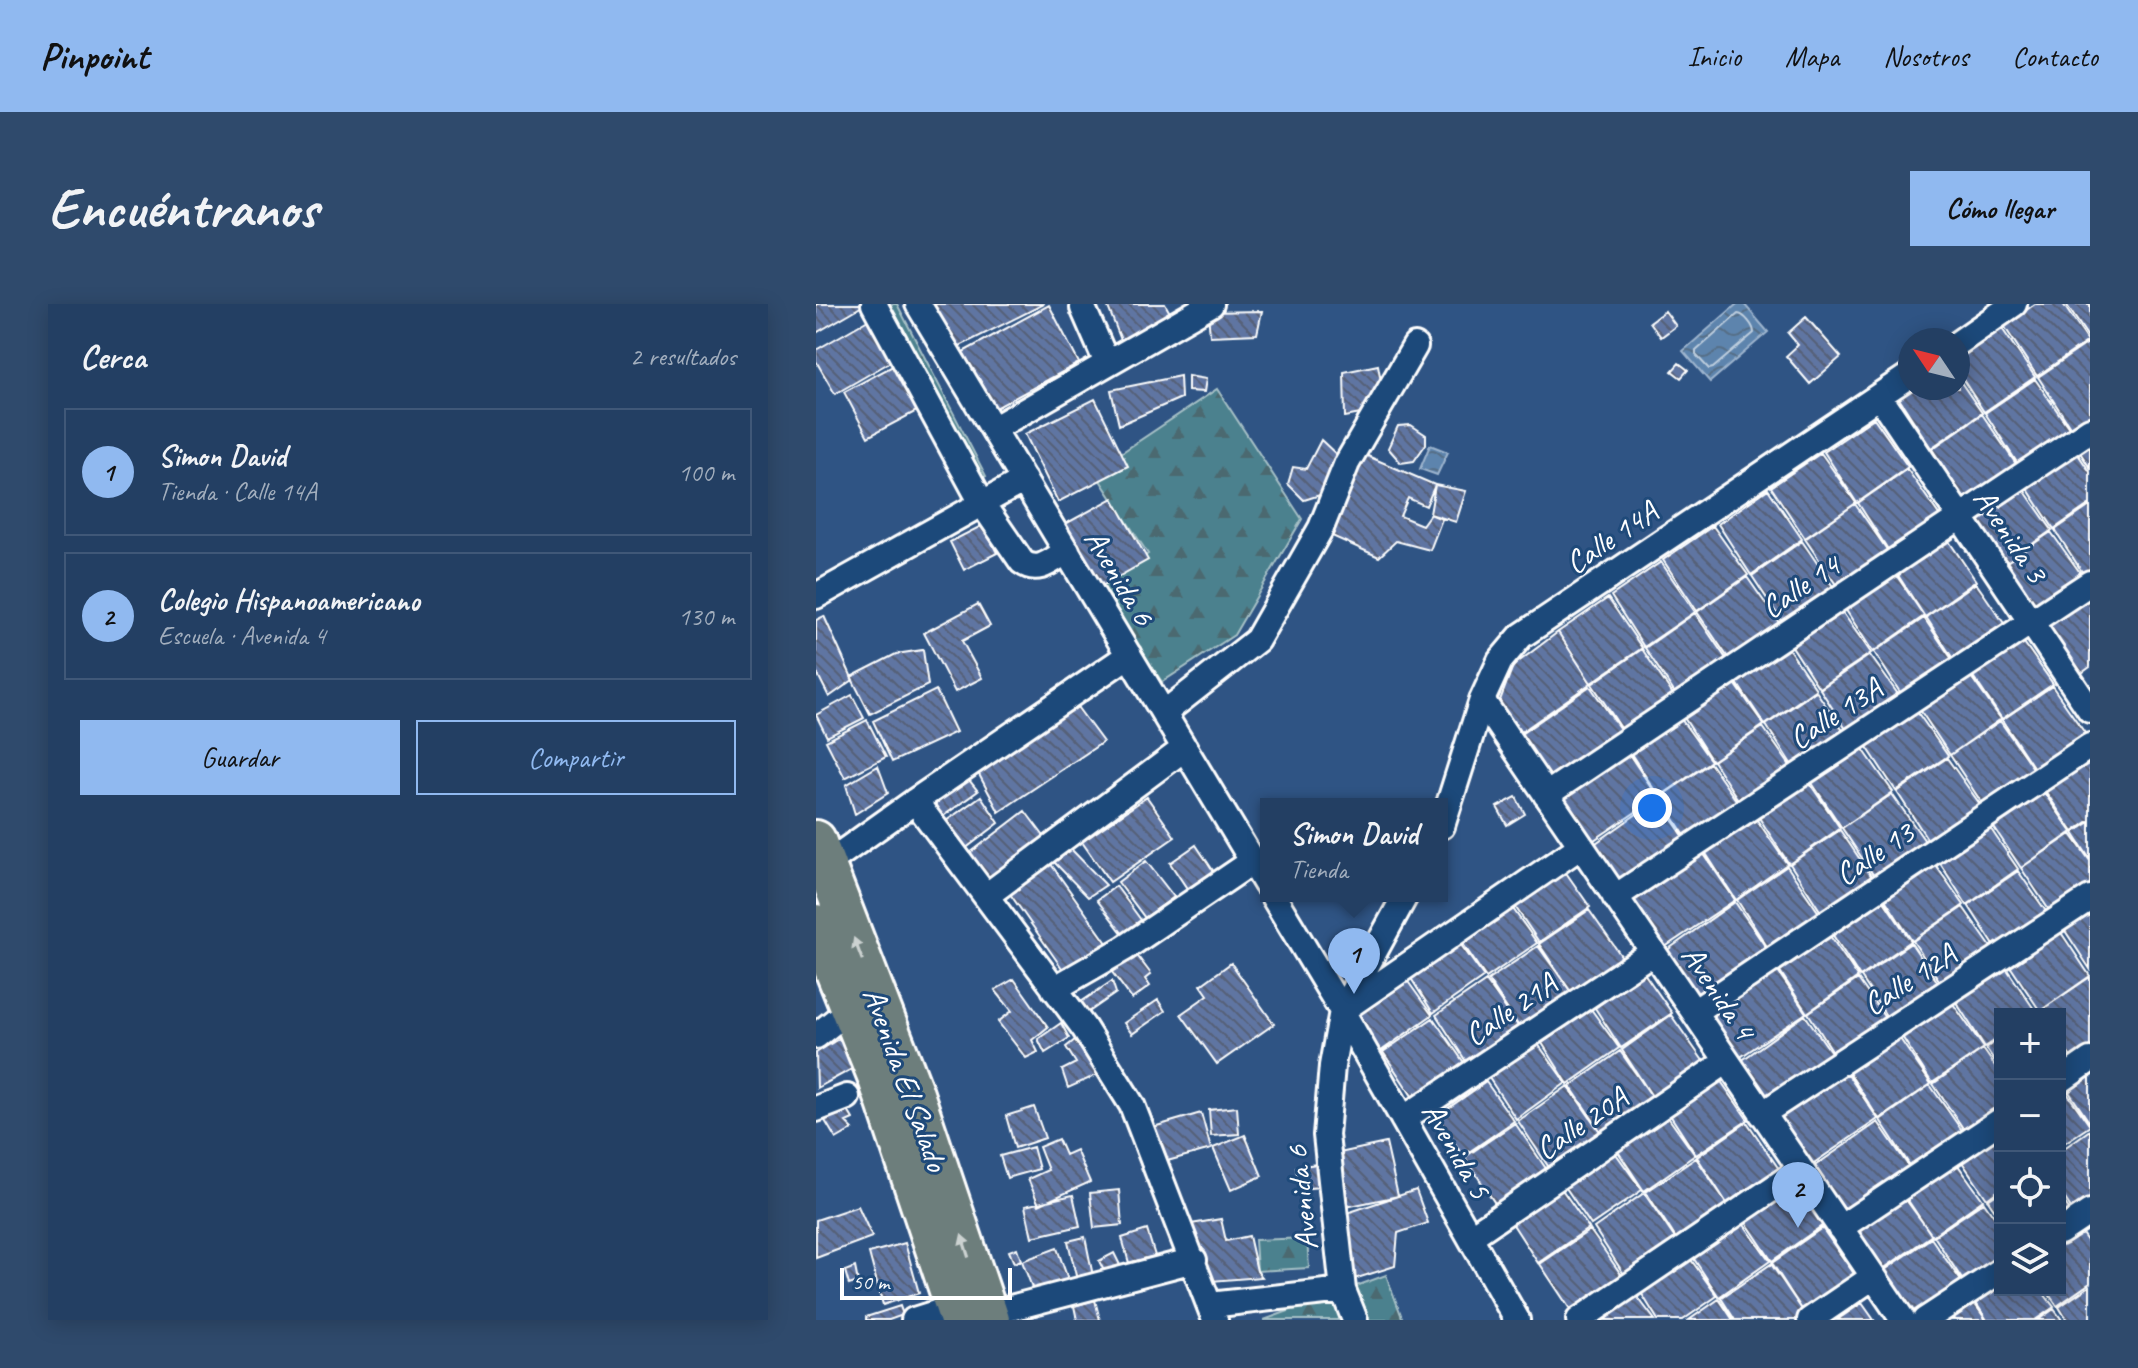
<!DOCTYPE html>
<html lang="es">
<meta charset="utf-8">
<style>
:root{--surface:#233f63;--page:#2f4a6c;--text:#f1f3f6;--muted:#a3afbe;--line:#405878;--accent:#90b9f0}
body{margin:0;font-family:Caveat,sans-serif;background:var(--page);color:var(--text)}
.controls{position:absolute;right:24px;bottom:24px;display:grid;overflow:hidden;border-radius:0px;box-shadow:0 4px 20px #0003}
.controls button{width:72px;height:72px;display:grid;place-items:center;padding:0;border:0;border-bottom:2px solid var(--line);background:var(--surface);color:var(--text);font:40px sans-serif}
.compass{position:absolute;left:1082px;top:24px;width:72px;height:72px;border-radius:50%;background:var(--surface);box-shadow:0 4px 20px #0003;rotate:305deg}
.scale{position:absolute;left:24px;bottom:20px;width:172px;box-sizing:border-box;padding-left:8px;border:4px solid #fff;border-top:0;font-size:22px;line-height:28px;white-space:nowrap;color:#fff;-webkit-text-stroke:6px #1f4a7a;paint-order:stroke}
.you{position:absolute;left:836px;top:504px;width:28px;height:28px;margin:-20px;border:6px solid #fff;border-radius:50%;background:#1a73e8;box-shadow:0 0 0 12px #1a73e833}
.badge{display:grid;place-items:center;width:52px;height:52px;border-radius:50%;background:var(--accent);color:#111;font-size:26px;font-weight:700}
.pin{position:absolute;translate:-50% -66px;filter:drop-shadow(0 2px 4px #0008)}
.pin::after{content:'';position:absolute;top:42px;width:28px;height:24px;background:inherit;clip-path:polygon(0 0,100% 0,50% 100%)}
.popup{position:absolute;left:444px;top:494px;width:188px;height:104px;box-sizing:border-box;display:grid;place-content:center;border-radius:0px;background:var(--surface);filter:drop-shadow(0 2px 6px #0005);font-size:26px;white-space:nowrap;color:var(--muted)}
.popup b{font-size:30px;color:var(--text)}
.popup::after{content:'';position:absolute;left:50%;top:100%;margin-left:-16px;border:16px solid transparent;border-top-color:var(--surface)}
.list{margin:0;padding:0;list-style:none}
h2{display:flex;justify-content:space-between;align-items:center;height:104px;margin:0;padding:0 32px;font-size:34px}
h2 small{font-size:26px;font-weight:400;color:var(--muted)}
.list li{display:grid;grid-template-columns:52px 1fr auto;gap:24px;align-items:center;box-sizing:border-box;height:128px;margin:0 16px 16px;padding:0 16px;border:2px solid var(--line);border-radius:0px}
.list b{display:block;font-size:30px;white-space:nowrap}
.list p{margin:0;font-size:26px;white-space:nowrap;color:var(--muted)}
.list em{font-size:26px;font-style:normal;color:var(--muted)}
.actions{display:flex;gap:16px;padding:24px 32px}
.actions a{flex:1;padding:18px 0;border:2px solid var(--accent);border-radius:0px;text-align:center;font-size:28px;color:var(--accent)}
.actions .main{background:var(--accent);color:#111}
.icon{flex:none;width:44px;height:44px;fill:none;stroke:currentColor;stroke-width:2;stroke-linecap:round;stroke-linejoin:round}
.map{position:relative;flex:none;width:1274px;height:1016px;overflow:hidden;border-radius:0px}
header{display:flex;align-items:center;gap:48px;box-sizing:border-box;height:112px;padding:0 40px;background:var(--accent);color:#111}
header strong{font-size:38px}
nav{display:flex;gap:44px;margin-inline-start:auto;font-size:28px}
.intro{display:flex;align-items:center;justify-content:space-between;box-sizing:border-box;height:192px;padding:0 48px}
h1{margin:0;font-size:56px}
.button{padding:20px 36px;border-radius:0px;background:var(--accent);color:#111;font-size:28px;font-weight:700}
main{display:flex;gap:48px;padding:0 48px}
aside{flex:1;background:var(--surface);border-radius:0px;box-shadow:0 4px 20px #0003}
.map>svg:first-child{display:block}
.grass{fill:url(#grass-tufts);stroke:#a6c0c6;stroke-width:2}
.forest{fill:url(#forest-firs);stroke:#a6c0c6;stroke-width:2}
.water{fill:url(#water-waves);stroke:#9eb5ce;stroke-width:2}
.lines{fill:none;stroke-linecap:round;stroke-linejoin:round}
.shore{stroke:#becede;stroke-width:2}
.building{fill:url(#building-back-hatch);stroke:#fff;stroke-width:2}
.street-casing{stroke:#fff;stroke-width:30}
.primary-casing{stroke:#fff;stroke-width:44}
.street{stroke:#1f4a7a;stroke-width:24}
.primary{stroke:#6d7e7c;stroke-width:38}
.oneway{fill:#ccd2d1}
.labels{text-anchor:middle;stroke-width:6;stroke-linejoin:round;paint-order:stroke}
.street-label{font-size:32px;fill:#fff;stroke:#1f4a7a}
</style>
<header>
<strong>Pinpoint</strong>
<nav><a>Inicio</a><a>Mapa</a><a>Nosotros</a><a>Contacto</a></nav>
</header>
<div class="intro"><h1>Encuéntranos</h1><a class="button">Cómo llegar</a></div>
<main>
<aside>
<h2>Cerca<small>2 resultados</small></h2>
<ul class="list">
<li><span class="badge">1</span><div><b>Simon David</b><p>Tienda · Calle 14A</p></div><em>100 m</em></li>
<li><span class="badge">2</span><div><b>Colegio Hispanoamericano</b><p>Escuela · Avenida 4</p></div><em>130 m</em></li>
</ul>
<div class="actions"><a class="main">Guardar</a><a>Compartir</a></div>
</aside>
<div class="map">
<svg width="1274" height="1016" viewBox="0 0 1274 1016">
<defs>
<pattern id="grass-tufts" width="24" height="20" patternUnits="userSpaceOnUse" patternTransform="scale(2)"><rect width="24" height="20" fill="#4c818e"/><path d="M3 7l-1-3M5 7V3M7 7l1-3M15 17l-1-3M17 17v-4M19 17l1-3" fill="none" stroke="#4c6970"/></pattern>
<pattern id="forest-firs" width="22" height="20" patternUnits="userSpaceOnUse" patternTransform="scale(2)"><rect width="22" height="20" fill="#4c818e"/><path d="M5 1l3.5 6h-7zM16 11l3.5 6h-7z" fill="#4c6970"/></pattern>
<pattern id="water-waves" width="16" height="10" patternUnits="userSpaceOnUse" patternTransform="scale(2)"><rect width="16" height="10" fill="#5d84ad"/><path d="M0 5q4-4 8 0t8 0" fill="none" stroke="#566e86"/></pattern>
<pattern id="building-back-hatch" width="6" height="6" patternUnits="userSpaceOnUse" patternTransform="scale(2)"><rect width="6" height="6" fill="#5f75a2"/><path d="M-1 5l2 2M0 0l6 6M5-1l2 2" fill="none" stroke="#566077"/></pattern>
</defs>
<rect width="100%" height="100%" fill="#2f5484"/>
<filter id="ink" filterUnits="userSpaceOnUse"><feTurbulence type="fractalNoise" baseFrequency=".0125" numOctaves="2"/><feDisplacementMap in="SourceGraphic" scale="16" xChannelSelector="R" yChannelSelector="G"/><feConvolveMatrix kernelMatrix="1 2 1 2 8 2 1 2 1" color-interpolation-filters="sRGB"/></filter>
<g filter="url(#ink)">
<path class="grass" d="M65,0H81L170,172L157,179Z"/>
<path class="forest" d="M401,85L486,215L418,331L346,378L283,282L332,250L278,167Z
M491,934L493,964L441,967L439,936Z
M570,971L587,1016H448Z"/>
<path class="water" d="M921,0H928L952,28L894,78L867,47Z
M614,141L632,148L621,171L604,165Z"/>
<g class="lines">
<path class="shore" d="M922,10C928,10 938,22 938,29L897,64L893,65L880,51V47Z"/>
</g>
<path class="building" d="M0,0H48V1L0,29Z
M103,0H228L140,44Z
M296,0H349L357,14L307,41L292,3Z
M1219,0H1247L1272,37L1221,72L1188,22Z
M1250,0H1274V36Z
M233,1L263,59L178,105L147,48Z
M446,7L441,30L394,32L392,8Z
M849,7L860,22L845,33L834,18Z
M59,12L83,53L19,90L0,57V46Z
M990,13L1025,53L994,80L970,52L982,41L972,29Z
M1185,23L1219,73L1168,108L1142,68V53Z
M1272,39L1274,42V111L1255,124L1222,73Z
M88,56L112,101L52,133L28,88Z
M863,59L872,66L865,74L856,67Z
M562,61L570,105L529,113L528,68Z
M364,72L365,94L303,121L295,86Z
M372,72L390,75L388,88L372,87Z
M1142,74L1166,109L1115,144L1082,93L1095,84H1142Z
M1219,75L1253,124L1202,160L1169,109Z
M279,95L312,162L242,198L209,130Z
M1166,110L1200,160L1149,196L1116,145Z
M1058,114L1092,163L1041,199L1008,148Z
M595,121L610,131V140L598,157L585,159L572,144L582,122Z
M1274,128V164L1258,139Z
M505,136L522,152L504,191L488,196L472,180L477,163L490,165Z
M1255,140L1274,168V200L1238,225L1205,175Z
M1005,149L1040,199L989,234L955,183Z
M547,150L619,181L610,202L592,194L584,212L606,221L614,210L626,215L614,246L580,237L563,253L516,232Z
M1091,165L1126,215L1075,250L1042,199Z
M1201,176L1236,226L1185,262L1151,210Z
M619,181L650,187L640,218L614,210Z
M952,185L986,235L935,271L902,220Z
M297,194L332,256L277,287L242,224Z
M1039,200L1074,250L1023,285L989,235Z
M1274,202V275L1272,277L1239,226Z
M167,221L181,249L148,266L134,238Z
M897,222L932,271L881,307L847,256Z
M1126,227L1160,277L1109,313L1076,262Z
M1235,228L1270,277L1219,313L1185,262Z
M986,237L1020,287L969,322L936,272Z
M845,258L879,308L828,343L795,292Z
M1074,262L1108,312L1057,348L1024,297Z
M931,273L966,323L915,358L881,308Z
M1160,279L1194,328L1143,364L1110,313Z
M1274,290V363L1259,374L1226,323Z
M792,294L826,344L775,379L742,328Z
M1020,299L1055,349L1003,384L970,333Z
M162,300L174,322L146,337L166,374L139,388L108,329Z
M879,309L913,359L862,394L829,344Z
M8,312L37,376L13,393L0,367V316Z
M1108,314L1142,364L1091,399L1058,348Z
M742,328L775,379L701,431L682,402L697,362Z
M1202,330L1237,380L1186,415L1152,365Z
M966,335L1000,385L949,421L915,370Z
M826,345L860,395L809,430L776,380Z
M107,346L112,381L54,410L35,373L80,350Z
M1054,351L1089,400L1037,436L1004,385Z
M1150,366L1185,415L1134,451L1100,400Z
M913,371L948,421L896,457L863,406Z
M774,382L808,431L735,481L702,432Z
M1236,382L1271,432L1220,467L1186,416Z
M120,386L140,428L76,458L57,417Z
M1000,387L1034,437L983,472L950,421Z
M36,391L48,414L11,433L0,411Z
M256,396L287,438L183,508L158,461Z
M1097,402L1132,452L1080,487L1047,437Z
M860,408L895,457L843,493L810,442Z
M51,416L70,453L29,474L10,437Z
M1184,417L1219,467L1168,502L1134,451Z
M947,423L982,473L930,508L897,457Z
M1042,438L1077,488L1026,524L992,473Z
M808,443L842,493L769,542L736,494Z
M1274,444V516L1257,528L1223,478Z
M1131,454L1166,503L1114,539L1081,488Z
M894,459L929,509L877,544L844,493Z
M62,462L72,489L39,510L30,481Z
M145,466L162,487L123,515L107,493Z
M990,474L1024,524L973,560L940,509Z
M1221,479L1256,528L1205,564L1171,513Z
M1076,490L1111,540L1060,575L1026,524Z
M165,492L183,519L149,545L130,517Z
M331,493L359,533L294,578L266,538Z
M700,493L709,510L691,521L681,503Z
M842,495L876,545L803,595L770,546Z
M209,507L233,539L175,579L154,549Z
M937,510L971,560L920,596L887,545Z
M1168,515L1202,565L1151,601L1118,550Z
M1274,518V555L1257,529Z
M1024,526L1058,576L1007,611L974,560Z
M1255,530L1274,557V591L1239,615L1205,564Z
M380,541L398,568L372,586L354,559Z
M253,543L290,581L272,593L238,558Z
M885,546L919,596L846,645L813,597Z
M1113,552L1148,601L1096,637L1063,586Z
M232,556L291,639L248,667L192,587Z
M330,557L358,593L329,614L302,578Z
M971,562L1005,612L954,647L921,596Z
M746,563L774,603L723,638L696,598Z
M1202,567L1236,616L1185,652L1152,601Z
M300,582L325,616L307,630L281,596Z
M1061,587L1095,637L1044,673L1011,622Z
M919,598L953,648L880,698L847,649Z
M1274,598V665L1244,619Z
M693,599L721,639L670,674L643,634Z
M1147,603L1182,653L1131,688L1097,637Z
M773,606L808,656L757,691L723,640Z
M1240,621L1274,672L1224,707L1190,656Z
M1008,623L1042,673L991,709L958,658Z
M640,634L668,673L617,709L591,668Z
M1095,639L1129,689L1078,724L1045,673Z
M722,642L757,691L706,727L672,676Z
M317,646L335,670L329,675L334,682L316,695L293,664Z
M1186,658L1220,708L1217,710H1184V733L1169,743L1136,692Z
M415,659L458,720L401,760L365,710L392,691L385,681Z
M956,659L990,709L917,758L884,710Z
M828,669L856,709L805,744L779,704Z
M588,672L616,711L565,747L538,706Z
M1274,673V747L1258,758L1244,737V710H1226L1224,707Z
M198,675L232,723L216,736L222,748L210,754L182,718L196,707L179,686Z
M1042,675L1076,724L1025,760L992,709Z
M296,677L300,689L270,710L262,700Z
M670,677L705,726L653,762L620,711Z
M1133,694L1168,744L1116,779L1083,728Z
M342,696L349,707L316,730L308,719Z
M775,705L803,744L752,780L726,739Z
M855,711L890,761L839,797L806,746Z
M989,711L1024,761L950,811L918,762Z
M617,714L651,763L600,798L567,748Z
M245,719L253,734L229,749L222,735Z
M1080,729L1115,780L1063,815L1030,764Z
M27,732L47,759L1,784L0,749Z
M264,732L283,770L252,784L246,766L260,759L250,743Z
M1184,734V765L1170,744Z
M722,740L750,779L700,815L673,774Z
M1167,745L1184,769V807L1151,830L1117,780Z
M804,747L839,797L788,832L754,782Z
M1028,765L1062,815L989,865L957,816Z
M1274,765V819L1249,782Z
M904,776L932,816L880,851L854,811Z
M670,778L698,817L647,852L621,812Z
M1114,781L1149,831L1097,866L1064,816Z
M752,782L787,832L736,868L702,817Z
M1246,782L1274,822L1244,842V784Z
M21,803L25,809L31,805L37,815L30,818L37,825L20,835L5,810Z
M218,803L229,834L199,844L190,812Z
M421,803L423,830L395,832L393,806Z
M385,809L395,845L344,859L334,824Z
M851,812L879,851L828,887L801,846Z
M931,818L965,868L914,904L881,853Z
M1062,818L1096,867L1023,917L990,868Z
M699,819L733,869L682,904L649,853Z
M1274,826V900L1259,910L1244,887V847Z
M1184,827V885L1171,895L1144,855Z
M429,831L446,872L415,886L397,844Z
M242,835L249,851L260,846L274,878L223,901L212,875L232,866L223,843Z
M570,839L582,892L525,904L514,851Z
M217,843L223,865L191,874L184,852Z
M798,847L826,886L775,921L748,881Z
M880,854L914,904L863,939L830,888Z
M1139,857L1167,896L1116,932L1089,892Z
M501,860L504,883L483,885L480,863Z
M979,882L1007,921L956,957L929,917Z
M745,884L773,924L722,959L696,919Z
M303,886L306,921L278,924L274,889Z
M600,886L612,919L582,929L579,962L529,978L525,911Z
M1184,888V914L1172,896Z
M828,889L862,939L811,975L778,924Z
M257,891L264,922L216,933L209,902Z
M1087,892L1116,931L1064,967L1038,927Z
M1244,892L1257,911L1244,920Z
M1168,898L1184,921V961L1151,983L1118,932Z
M42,902L56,933L0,954V916Z
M405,915L410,937L433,932L441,967L446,973L395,977L375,920Z
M926,918L954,957L903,993L876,952Z
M1006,924L1041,974L989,1010L956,959Z
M331,926L339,952L313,959L306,934Z
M774,926L809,976L758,1011L724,960Z
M1264,927L1274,941V979L1241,1002L1230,986H1244V941Z
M269,933L277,972L261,976L252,937Z
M1115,934L1150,984L1097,1016L1066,968Z
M89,939L103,989L67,1001L53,949Z
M201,944L205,956L198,959L193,947Z
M241,944L254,981L220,994L206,957Z
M298,949L304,961L289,969L283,957Z
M873,953L901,992L867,1016H842L824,987Z
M955,960L989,1010L981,1016H919L905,994Z
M39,963L42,978L33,981L29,967Z
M1184,982V986H1225L1238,1003L1219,1016H1171L1160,999Z
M1274,982V1016H1251L1243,1003Z
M820,991L839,1016H784Z
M903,995L917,1016H873Z
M279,996L284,1016H261L258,1002Z
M1046,999L1058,1016H1021Z
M1158,999L1170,1016H1134Z
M84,1002L87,1011L73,1016H50V1013Z
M1238,1005L1246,1016H1222Z"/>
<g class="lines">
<g class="street-casing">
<path id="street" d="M58,0L167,201L206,258C222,270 235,257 251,247
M102,0L450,580
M267,4L291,59
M1142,39L1198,0
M1063,92L1274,406
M177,125L395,0
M0,292L208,176
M666,396L1087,1016
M348,409L441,336L505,224L531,159L599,42
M730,491L1274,126
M99,497L268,724L316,801L399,1016
M626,522L666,396L684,357L705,332L1094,71
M9,561L99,497L313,351
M170,592L369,444
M457,592L526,707L701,1016
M799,593L1274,279
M238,685L309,644L437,557
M531,703L765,542
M878,708L1274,442
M0,732L34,705
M1244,777L1274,756
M0,805L31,793
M946,810L1274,594
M587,815L837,648
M1024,924L1184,817
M1244,928L1274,908
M654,933L911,757
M394,1001L527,986
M172,1010L378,956
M98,1016L139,1003
M539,1016L527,986L510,831L516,762L526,707L589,592
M763,1016L984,866
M994,1016L1057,973
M1109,1016L1184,967"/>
</g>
<g class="primary-casing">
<path id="primary" d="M0,536L97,787L174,1016
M0,620L61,772L143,1016"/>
</g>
<use href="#street" class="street"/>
<use href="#primary" class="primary"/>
</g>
<defs><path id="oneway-solid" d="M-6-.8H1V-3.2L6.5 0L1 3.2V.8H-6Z" transform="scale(2)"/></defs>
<g class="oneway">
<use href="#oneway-solid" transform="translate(42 645) rotate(-111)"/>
<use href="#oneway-solid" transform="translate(149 942) rotate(-108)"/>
</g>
</g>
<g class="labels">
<g class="street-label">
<text transform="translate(1195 231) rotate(56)" y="11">Avenida 3</text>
<text transform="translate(795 233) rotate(-34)" y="11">Calle 14A</text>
<text transform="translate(304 273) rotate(59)" y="11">Avenida 6</text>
<text transform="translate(984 282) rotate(-34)" y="11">Calle 14</text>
<text transform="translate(1019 409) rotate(-33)" y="11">Calle 13A</text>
<text transform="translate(1058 549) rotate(-34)" y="11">Calle 13</text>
<text transform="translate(1093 675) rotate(-33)" y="11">Calle 12A</text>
<text transform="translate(903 688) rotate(56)" y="11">Avenida 4</text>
<text transform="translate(694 705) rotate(-34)" y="11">Calle 21A</text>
<text transform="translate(90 775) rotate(70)" y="11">Avenida El Salado</text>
<text transform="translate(765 819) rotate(-34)" y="11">Calle 20A</text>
<text transform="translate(641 846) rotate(60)" y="11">Avenida 5</text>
<text transform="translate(485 894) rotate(-96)" y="11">Avenida 6</text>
</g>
</g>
</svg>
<div class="controls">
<button>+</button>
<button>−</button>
<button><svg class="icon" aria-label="locate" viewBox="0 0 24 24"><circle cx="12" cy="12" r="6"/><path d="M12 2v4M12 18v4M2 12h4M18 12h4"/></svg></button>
<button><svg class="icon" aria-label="layers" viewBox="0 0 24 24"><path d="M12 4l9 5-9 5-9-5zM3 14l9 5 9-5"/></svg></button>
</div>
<svg class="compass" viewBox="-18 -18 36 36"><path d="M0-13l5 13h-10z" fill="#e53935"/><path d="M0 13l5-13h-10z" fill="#a3afbe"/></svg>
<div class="scale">50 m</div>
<div class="you"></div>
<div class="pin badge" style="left:538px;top:690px">1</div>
<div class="popup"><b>Simon David</b>Tienda</div>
<div class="pin badge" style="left:982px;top:924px">2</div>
</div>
</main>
